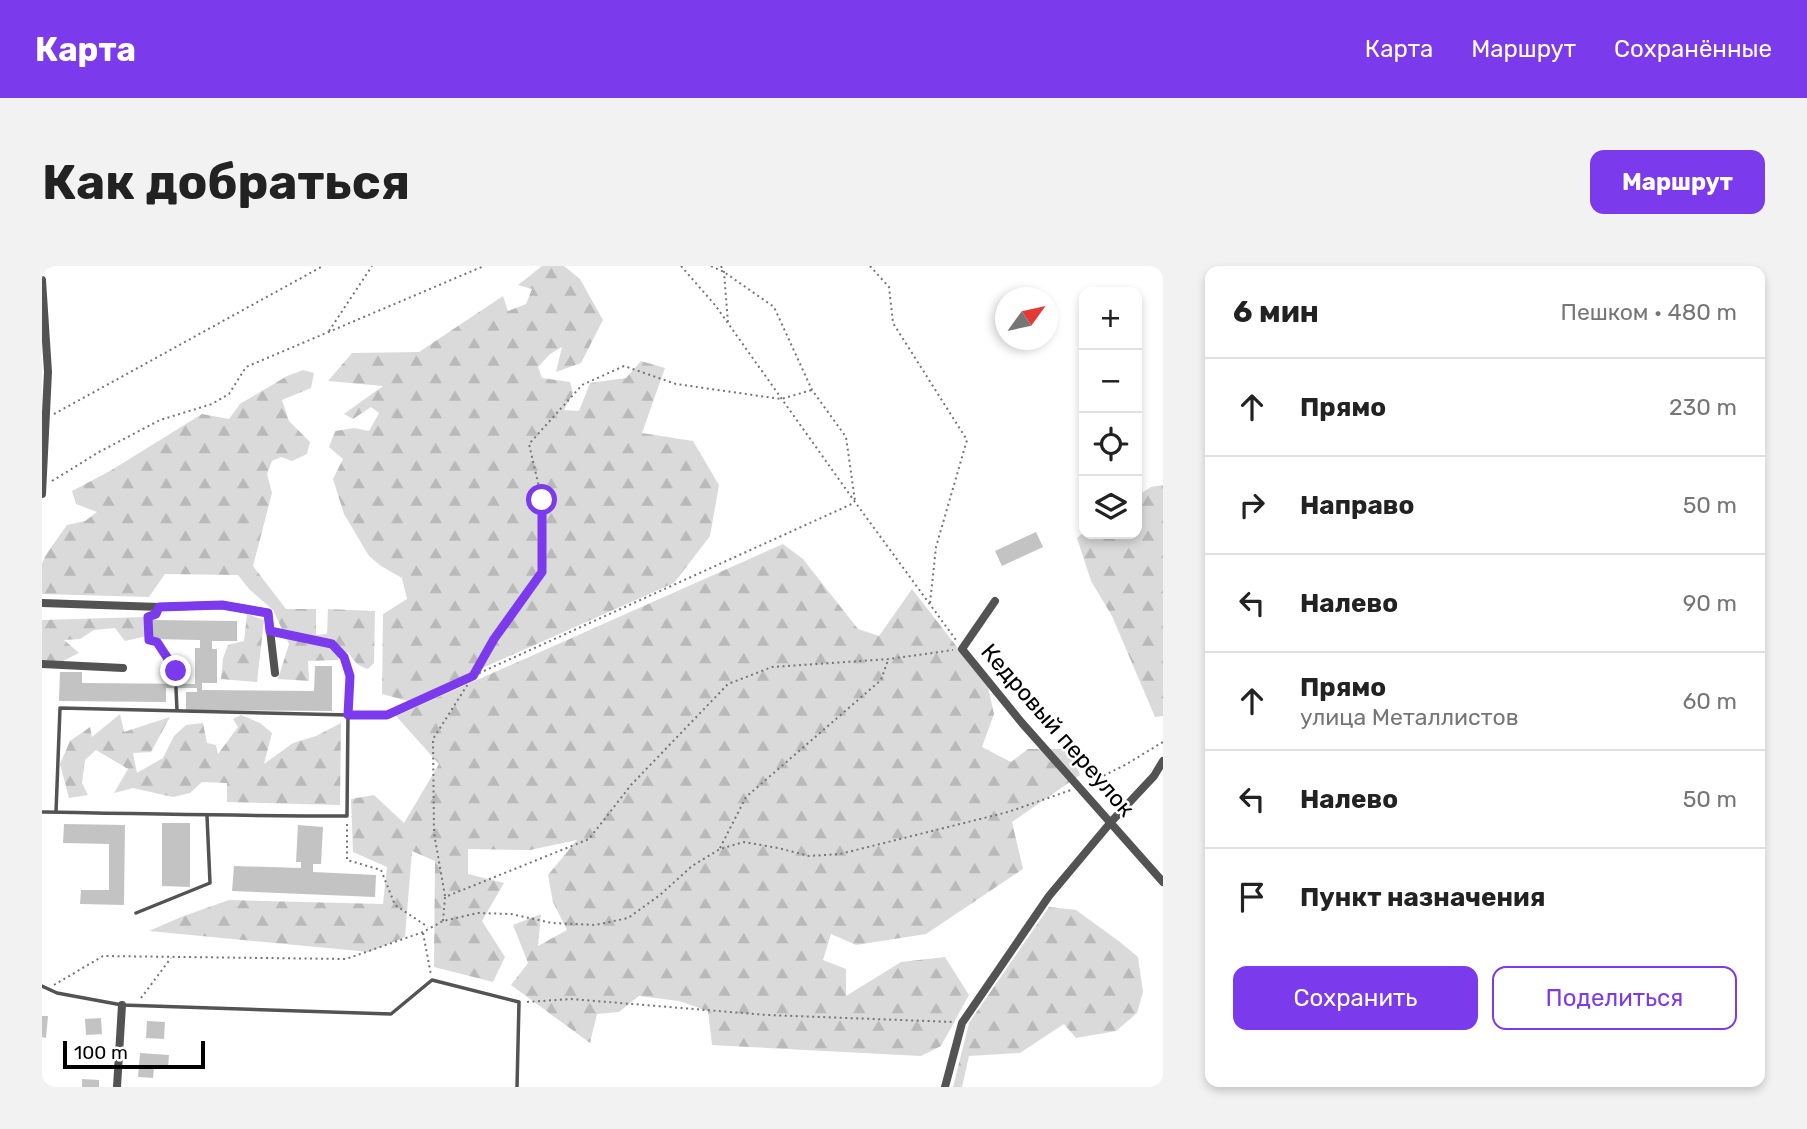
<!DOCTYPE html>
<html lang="ru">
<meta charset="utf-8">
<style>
:root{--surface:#fff;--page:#f2f2f2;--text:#222;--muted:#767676;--line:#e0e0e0;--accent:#7c3aed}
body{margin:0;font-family:Rubik,sans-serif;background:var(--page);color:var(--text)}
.controls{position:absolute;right:21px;top:21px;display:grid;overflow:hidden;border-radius:14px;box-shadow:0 4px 10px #0003}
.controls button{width:63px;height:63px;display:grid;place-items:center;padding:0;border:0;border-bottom:2px solid var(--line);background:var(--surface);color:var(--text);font:35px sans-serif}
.compass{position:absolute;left:953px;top:21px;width:63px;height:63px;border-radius:50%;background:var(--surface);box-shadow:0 4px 10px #0003;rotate:57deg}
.scale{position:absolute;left:21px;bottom:18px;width:142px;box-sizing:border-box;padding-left:7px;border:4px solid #000;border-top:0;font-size:19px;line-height:24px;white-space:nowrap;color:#000;-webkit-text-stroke:5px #fff;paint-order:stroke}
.stop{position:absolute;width:21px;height:21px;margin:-16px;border:5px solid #7c3aed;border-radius:50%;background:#fff}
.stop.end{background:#7c3aed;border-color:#fff;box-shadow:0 2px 7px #0008}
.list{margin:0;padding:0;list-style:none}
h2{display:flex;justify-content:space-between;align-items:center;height:91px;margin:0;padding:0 28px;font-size:30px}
h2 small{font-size:23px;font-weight:400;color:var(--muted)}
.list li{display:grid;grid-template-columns:46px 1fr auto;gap:21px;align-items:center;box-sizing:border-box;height:98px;padding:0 28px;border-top:2px solid var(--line)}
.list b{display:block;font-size:26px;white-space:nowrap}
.list p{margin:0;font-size:23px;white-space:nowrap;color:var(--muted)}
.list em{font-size:23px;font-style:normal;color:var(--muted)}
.actions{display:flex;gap:14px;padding:21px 28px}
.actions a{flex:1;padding:16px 0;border:2px solid var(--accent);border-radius:14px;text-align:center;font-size:24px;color:var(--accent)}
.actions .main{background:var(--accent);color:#fff}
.icon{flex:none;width:38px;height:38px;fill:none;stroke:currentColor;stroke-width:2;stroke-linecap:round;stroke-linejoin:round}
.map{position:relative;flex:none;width:1121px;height:821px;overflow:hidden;border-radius:14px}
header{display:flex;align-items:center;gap:42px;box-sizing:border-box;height:98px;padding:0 35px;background:var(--accent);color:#fff}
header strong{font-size:33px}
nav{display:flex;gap:38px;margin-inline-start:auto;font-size:24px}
.intro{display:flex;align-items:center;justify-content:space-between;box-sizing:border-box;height:168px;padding:0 42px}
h1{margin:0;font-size:49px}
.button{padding:18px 32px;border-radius:14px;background:var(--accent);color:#fff;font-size:24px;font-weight:700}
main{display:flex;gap:42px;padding:0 42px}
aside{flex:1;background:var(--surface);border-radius:14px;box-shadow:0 4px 10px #0003}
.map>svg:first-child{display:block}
.forest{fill:url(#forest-firs)}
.building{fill:#c3c3c3}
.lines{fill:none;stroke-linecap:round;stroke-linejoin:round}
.path{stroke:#757575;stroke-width:2;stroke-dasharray:2 3.5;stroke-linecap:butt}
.lane{stroke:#535353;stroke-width:3.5}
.street{stroke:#535353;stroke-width:8}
.route{stroke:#7c3aed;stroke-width:9}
.labels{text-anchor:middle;stroke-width:5;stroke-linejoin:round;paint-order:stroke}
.street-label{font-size:23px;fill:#000;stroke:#fff}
</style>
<header>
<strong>Карта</strong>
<nav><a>Карта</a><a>Маршрут</a><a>Сохранённые</a></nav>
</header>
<div class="intro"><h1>Как добраться</h1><a class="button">Маршрут</a></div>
<main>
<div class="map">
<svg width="1121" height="821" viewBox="0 0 1121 821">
<defs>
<pattern id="forest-firs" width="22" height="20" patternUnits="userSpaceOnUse" patternTransform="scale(1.75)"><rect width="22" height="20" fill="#dadada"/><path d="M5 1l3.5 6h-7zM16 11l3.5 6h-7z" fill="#b9b9b9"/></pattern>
</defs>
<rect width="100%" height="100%" fill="#fff"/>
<path class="forest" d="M500,0H522L538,13L561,54L539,97L514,106L520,81L508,88L496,101L500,112L528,116L531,127L522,144L537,145L548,117L584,112L599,95L623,102L600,167L651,175L677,219L668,270L632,317L366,435L340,428L341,348L365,333L360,312L339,300L327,290L302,248L291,213L301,193L287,181L293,165L312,162L327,165L337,147L329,141L311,153L302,148L341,120L286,115L310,87L377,86L461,30L466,45L484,38L490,23L476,19Z
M261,104L272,107L269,122L240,134L247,155L268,176L265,188L250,195L239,191L230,195L225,208L230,227L211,300L244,343H274V369L285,368L286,343L333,345L332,397L326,403C315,400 312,395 306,386L298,388L296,394L266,395L267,415L236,413L247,378L231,344L207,323L196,309L123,308L107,331L0,328V298L3,290L25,259L43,255L55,246L34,238L30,225L68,205L160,148L187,153L198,138L245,110Z
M1121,219V450L1113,451L1070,350L1049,315L1035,272L1042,266V268H1095V230L1109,221Z
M741,278L761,293L816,363L837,370L870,323L946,421L952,448L940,481L969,496L986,483H1027L1038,509L970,556L981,603L884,668L814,679L789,668L781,694L804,703V730L859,696L903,691L927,729L899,780L879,790L670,779L666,745L637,735L597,730L577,746L555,748L548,777L469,719L486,697L471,659L499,648L496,680L525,664L511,636L506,609L535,574L488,584L426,583V608L462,617L440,655L463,691L451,716L392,701L393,595L370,585L363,671L327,686L107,665L139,651L187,634L341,638L345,601L311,586L309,533L332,529L362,557L397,498L354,450Z
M205,348L222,354L215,416L179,413L181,392L186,379L202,375Z
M103,351L105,370L83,375L73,362L52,364L38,373L22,374L37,387L19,396L0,394V354Z
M78,448L82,466L128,451L109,486L91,487L95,507L121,492L132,470L144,459L161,457L165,477L174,479L176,488L196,461L191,453L199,449L218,457L230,467L222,498L251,477L274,470L299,457L298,539L185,536V517L160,516L148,527L131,531L91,522L72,527L86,503L54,484L43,494L40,517L46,529L27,532L18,498L28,475L48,461L50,471Z
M1007,641L1034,644L1078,676L1096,691L1101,726L1095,747L1074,765L1034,772L1022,758L978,787L927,790L920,821H911L927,757Z"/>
<path class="building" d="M994,266L1001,281L960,300L953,285Z
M109,354L195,355V375H170V383H175V417H160V424L272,425L273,400H290V445L144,444V426H155V422H124V436L17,435L18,406H40V417L153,418V382H158V374L109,373Z
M120,557H148V621L120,620Z
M22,558L83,559L82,639L38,638L39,624H67V578L21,577Z
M256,559L281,561L279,598H271V606L334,609L333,631L190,625L192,600L259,602V596H254Z
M0,750H6L4,772L0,771Z
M59,752L60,768L44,769L43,753Z
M105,755L123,756L122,773L104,772Z
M98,787L127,789L126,803L112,802L111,812L96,811Z
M40,813L57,814V821H40Z"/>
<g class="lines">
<path class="path" d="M639,0L673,39L813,236L914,374
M669,0L682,6L732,41L770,124L804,171L813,235
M679,0L682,6L686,57
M828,0L847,21L851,57L925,174L894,281L888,337
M287,65L330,0
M12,148L281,0
M10,215L57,186L118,154L170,138L187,128L204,101L442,0
M236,367L290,378L302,391L308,410L307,441
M314,449H345L812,237
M1047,517L1083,499L1121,476
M305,558V594L339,604L353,639L386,661
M678,582L704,531L839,414L846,394
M403,630L392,567L391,473L431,410L452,373L500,306V234L487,178L540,119L582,100L634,118L739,133L770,124
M401,655L403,631L547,573L589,519L686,418L730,401L847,393L911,384
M381,667L389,709
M12,719L61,690L304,693L381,666L401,655L436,647L469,648L510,657L553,659L586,652L618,629L650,600L678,583L702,576L736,582L767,590L798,588L966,546L1029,524
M99,732L129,692
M485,736L529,733L725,749L912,756"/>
<path class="lane" d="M117,342L113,348L106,351L107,374L115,376L134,405V418
M134,422L135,445
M0,546C102,548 203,550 305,550L306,449L18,442L14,546
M94,647L168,617L165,550
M0,720L15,727L80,739L349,748L390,714L477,736L475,821"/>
<path class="street" d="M0,14L6,106L0,228
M953,335L920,383L980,457L1121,616
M0,337L117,341L180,339L226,347L233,407
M0,398L81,402
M75,821L80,739
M903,821L920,757L1007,630L1069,556L1112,510L1121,495"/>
</g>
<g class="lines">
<path class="route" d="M134,405L115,376L107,374L106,351L114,348L117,341L180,339L226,347L228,365L290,378L302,391L308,410L306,449H345L431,410L452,373L500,306V234"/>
</g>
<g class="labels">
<g class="street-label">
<text transform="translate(1016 464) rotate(49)" y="8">Кедровый переулок</text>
</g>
</g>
</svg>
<div class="controls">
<button>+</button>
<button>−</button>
<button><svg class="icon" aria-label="locate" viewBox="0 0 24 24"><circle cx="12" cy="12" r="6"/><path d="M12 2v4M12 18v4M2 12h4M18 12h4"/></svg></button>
<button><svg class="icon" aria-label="layers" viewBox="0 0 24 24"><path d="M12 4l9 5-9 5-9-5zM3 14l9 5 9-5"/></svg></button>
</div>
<svg class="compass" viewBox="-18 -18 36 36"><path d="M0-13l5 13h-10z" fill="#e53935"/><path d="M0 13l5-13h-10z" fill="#767676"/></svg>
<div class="scale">100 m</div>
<div class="stop" style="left:500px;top:234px"></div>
<div class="stop end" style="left:134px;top:405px"></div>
</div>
<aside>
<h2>6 мин<small>Пешком · 480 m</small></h2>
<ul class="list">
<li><svg class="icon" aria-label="ahead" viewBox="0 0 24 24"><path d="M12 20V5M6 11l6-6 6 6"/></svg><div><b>Прямо</b></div><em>230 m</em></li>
<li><svg class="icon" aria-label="right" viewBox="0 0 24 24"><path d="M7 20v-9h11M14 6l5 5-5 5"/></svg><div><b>Направо</b></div><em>50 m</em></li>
<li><svg class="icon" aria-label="left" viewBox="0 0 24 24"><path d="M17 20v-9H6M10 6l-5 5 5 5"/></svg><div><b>Налево</b></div><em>90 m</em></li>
<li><svg class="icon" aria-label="ahead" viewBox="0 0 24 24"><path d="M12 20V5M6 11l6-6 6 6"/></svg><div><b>Прямо</b><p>улица Металлистов</p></div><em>60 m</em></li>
<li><svg class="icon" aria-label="left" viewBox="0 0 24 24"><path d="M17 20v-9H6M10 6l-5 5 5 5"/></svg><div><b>Налево</b></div><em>50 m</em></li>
<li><svg class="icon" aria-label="arrive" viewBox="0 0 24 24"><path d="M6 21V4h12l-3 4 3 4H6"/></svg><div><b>Пункт назначения</b></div></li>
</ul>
<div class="actions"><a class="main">Сохранить</a><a>Поделиться</a></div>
</aside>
</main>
